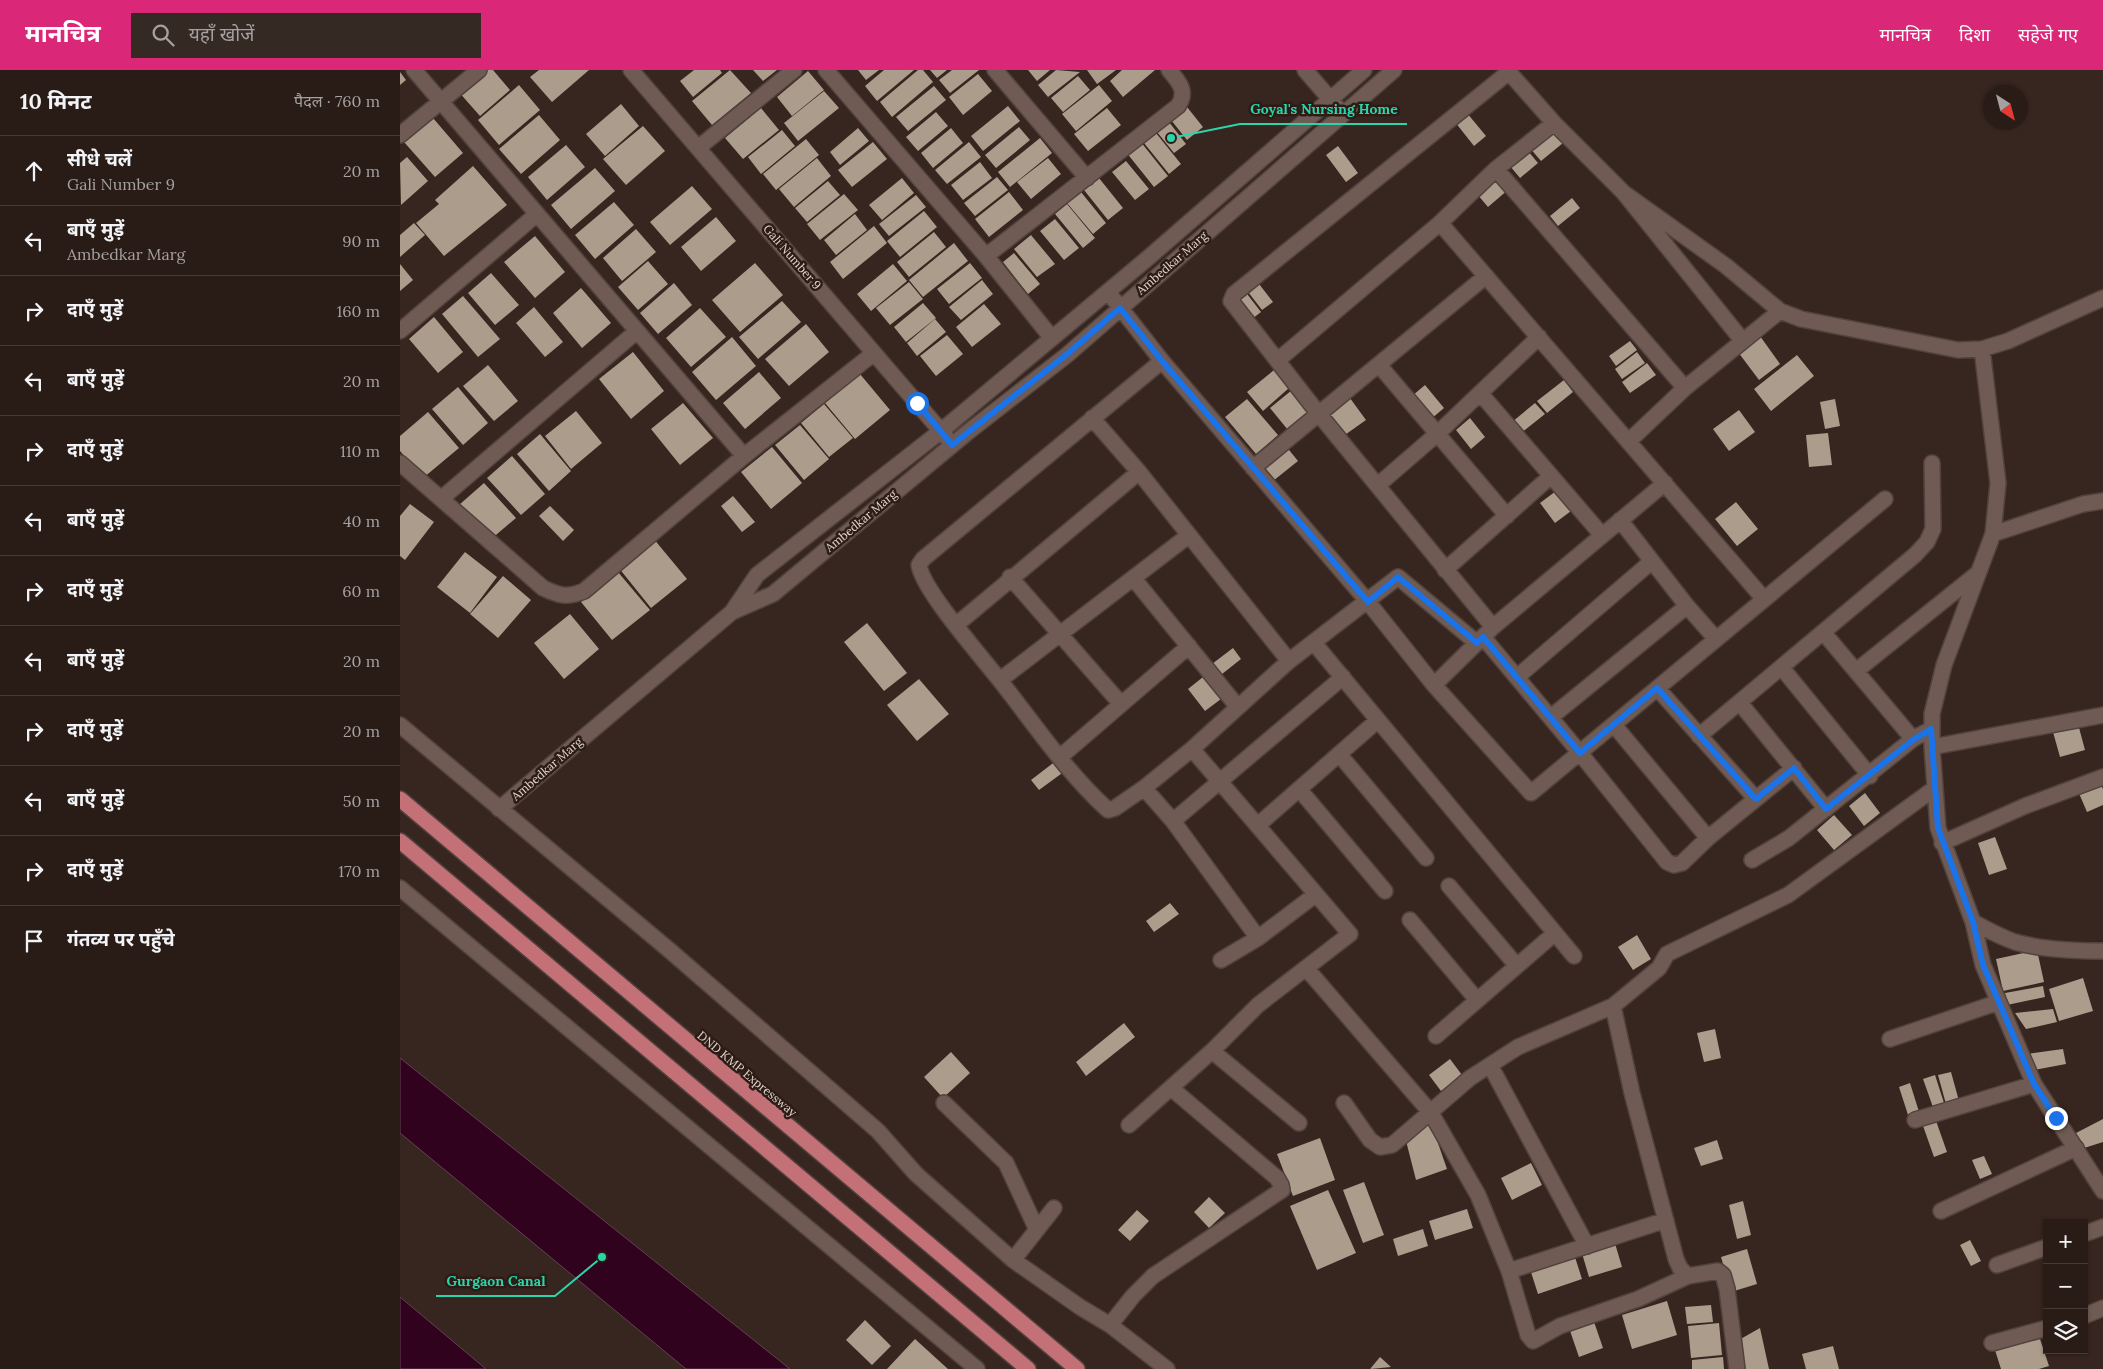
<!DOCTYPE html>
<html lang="hi">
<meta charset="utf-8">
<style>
:root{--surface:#291c17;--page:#352924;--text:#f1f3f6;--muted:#a5a1a1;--line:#453a36;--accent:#db2777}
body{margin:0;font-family:Lora,"Noto Sans Devanagari",serif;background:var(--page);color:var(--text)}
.controls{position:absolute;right:15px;bottom:15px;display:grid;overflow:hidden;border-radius:0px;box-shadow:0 1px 4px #0004}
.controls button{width:45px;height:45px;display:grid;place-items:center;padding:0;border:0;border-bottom:1px solid var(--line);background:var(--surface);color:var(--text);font:25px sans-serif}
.compass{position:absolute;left:1583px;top:15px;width:45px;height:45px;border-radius:50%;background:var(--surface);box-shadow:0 1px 4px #0004;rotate:144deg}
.stop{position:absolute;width:15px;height:15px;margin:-11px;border:4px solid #1a73e8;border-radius:50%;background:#fff}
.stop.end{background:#1a73e8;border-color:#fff;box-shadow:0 1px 5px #0008}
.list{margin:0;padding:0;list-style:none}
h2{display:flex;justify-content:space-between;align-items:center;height:65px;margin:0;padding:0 20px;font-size:21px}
h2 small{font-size:16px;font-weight:400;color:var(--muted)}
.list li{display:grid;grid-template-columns:32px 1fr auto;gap:15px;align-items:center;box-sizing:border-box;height:70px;padding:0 20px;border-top:1px solid var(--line)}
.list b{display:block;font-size:19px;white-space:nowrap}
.list p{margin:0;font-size:16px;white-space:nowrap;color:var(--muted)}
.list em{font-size:16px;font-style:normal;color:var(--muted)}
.icon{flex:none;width:28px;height:28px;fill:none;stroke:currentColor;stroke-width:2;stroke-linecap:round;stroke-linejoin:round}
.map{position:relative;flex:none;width:1703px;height:1299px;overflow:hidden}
header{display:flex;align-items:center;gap:30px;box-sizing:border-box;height:70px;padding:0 25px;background:var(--accent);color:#fff}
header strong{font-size:24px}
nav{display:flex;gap:28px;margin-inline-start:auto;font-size:18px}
.search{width:350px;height:45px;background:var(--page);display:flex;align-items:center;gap:12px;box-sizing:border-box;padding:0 18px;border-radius:0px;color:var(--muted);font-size:19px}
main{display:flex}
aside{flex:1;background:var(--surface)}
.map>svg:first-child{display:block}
.water{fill:#30021d;stroke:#654253}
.building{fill:#ab9c8c}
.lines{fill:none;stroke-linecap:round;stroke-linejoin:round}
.minor-casing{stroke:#51423d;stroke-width:18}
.highway-casing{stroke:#51423d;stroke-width:18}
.minor{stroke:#6f5b53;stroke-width:15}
.highway{stroke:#c47077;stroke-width:15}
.route{stroke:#1a73e8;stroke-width:6}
.labels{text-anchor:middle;stroke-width:5;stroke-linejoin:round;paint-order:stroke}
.street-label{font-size:12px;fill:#e2d6d2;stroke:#2c1c15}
.leader{fill:none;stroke:#2bd5ac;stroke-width:2}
.callout-dot{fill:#2bd5ac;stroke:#2c1c15;stroke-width:2}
.callout-label{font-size:14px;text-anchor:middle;font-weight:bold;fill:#2bd5ac;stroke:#2c1c15;stroke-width:5;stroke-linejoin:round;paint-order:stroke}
</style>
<header>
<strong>मानचित्र</strong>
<div class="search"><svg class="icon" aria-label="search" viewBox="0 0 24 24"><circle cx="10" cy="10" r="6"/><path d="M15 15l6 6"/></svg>यहाँ खोजें</div>
<nav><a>मानचित्र</a><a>दिशा</a><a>सहेजे गए</a></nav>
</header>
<main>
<aside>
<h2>10 मिनट<small>पैदल · 760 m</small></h2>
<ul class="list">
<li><svg class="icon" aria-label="ahead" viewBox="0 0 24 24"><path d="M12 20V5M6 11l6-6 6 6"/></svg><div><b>सीधे चलें</b><p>Gali Number 9</p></div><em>20 m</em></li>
<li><svg class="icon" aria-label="left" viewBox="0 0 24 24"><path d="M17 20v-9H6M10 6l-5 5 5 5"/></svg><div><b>बाएँ मुड़ें</b><p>Ambedkar Marg</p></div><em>90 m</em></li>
<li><svg class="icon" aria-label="right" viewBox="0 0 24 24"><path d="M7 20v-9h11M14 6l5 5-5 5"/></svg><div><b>दाएँ मुड़ें</b></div><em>160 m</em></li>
<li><svg class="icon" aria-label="left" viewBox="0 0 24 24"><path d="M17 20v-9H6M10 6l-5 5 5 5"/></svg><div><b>बाएँ मुड़ें</b></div><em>20 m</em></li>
<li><svg class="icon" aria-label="right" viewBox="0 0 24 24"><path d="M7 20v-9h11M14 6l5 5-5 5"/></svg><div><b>दाएँ मुड़ें</b></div><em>110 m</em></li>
<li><svg class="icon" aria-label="left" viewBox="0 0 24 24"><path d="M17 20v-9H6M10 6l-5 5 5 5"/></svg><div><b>बाएँ मुड़ें</b></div><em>40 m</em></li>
<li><svg class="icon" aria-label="right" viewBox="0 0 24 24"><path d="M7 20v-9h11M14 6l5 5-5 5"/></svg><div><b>दाएँ मुड़ें</b></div><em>60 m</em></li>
<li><svg class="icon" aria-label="left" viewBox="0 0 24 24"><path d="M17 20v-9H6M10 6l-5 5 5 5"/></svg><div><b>बाएँ मुड़ें</b></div><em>20 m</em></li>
<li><svg class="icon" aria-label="right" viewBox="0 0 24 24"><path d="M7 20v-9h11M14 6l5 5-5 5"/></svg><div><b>दाएँ मुड़ें</b></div><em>20 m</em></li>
<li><svg class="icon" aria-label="left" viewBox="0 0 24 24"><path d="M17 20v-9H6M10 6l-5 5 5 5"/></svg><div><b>बाएँ मुड़ें</b></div><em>50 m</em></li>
<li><svg class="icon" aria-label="right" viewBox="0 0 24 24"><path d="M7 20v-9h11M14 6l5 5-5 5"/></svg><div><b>दाएँ मुड़ें</b></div><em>170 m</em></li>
<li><svg class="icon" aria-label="arrive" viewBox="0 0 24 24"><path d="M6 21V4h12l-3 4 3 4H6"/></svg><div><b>गंतव्य पर पहुँचे</b></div></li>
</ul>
</aside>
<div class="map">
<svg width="1703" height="1299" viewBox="0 0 1703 1299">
<rect width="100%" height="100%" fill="#37251f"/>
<path class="water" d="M0,988L390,1299H286L0,1063Z
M0,1227L86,1299H0Z"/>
<path class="building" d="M81,0H93L110,20L80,46L57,20Z
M139,0H189L152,32L130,7Z
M294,0H320L322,3L293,27L280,11Z
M330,0L351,23L312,55L292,31Z
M353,0H377L363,11Z
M458,0H479L466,10Z
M484,0H514L477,31L465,16Z
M518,0H523L533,12L492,47L480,32Z
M530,0H547L537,8Z
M552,0H579L550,23L539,10Z
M628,0H650L637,11Z
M656,0L680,2L648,27L638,15Z
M687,0H716L697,14Z
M722,0H755L723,27L710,11Z
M408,1L424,20L392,46L377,27Z
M0,2L6,10L0,15Z
M578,4L592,21L563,45L549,27Z
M678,6L690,20L663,42L651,28Z
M119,15L140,40L99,75L78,50Z
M699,15L712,31L676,61L662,44Z
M534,16L546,30L508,61L496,47Z
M424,21L439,38L398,71L384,53Z
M221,34L239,56L205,86L186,64Z
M608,36L620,51L583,81L571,66Z
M787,37L803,57L787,70L771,50Z
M361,38L379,60L343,89L325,68Z
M707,38L721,55L688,81L674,64Z
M536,42L548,56L518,81L506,67Z
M1067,43L1086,66L1074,76L1055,52Z
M139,45L160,70L121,104L99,79Z
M33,48L63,83L35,107L4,72Z
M769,52L786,74L774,83L757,62Z
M243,56L265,81L226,115L203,89Z
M619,57L630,70L596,98L585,85Z
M458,58L469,71L440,95L430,82Z
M551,58L563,73L533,98L521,83Z
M1152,59L1163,73L1141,91L1129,77Z
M382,60L395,76L361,104L348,87Z
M756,63L781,94L769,104L744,73Z
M640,68L652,83L610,117L598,102Z
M406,69L419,85L376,120L363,104Z
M740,71L768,106L754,117L726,82Z
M473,72L487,89L452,117L438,100Z
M569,72L581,87L547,114L535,100Z
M166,75L185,97L147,130L128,107Z
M938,76L958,103L946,112L926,85Z
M1128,81L1138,93L1120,108L1110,96Z
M7,87L28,111L1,135L0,93Z
M417,88L431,106L394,137L379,119Z
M648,88L661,104L631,129L617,112Z
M726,91L749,119L735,130L712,102Z
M580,92L592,108L563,130L551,115Z
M73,96L107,135L44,186L16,153L39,134L35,130Z
M195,98L215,121L171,159L151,135Z
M1098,106L1109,119L1088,137L1077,124Z
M597,107L608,120L575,146L564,133Z
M502,108L514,123L482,150L469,135Z
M699,108L723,138L708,150L684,120Z
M428,111L440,125L407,152L395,138Z
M292,116L312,139L270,175L250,152Z
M609,122L623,140L589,167L575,149Z
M681,122L706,153L693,164L667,133Z
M444,124L458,140L420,170L407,154Z
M516,125L526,137L489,166L479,154Z
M1172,128L1180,138L1158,156L1150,146Z
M214,132L234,155L195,189L175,165Z
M667,134L695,168L683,178L655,144Z
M524,141L537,157L500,187L487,171Z
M455,144L467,160L436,185L424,170Z
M316,147L336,171L301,201L281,177Z
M655,149L679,178L664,190L640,161Z
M14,153L25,165L0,187V165Z
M474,156L487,173L443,209L430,192Z
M236,159L256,182L222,211L203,188Z
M534,162L546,177L509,207L497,192Z
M631,165L655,194L637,207L614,179Z
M135,166L165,202L135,228L104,192Z
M554,173L568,191L523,227L509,210Z
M614,183L640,214L628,224L603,192Z
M248,191L268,214L238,240L218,217Z
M355,193L383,225L340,262L312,230Z
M570,193L582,208L549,234L537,219Z
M0,194L13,210L0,221Z
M493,194L507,211L471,241L457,224Z
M91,203L119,235L95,255L68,223Z
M582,210L593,224L561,250L549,237Z
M856,210L873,232L862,240L845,218Z
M509,212L523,229L490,255L476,238Z
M274,213L292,235L258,264L240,243Z
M181,218L211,253L182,278L153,243Z
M844,220L861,242L848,252L833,231Z
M63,226L100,269L78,287L42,244Z
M382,231L401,252L358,289L339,267Z
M523,233L536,248L506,272L494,257Z
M584,234L601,254L572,277L556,257Z
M134,237L163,272L145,287L116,253Z
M300,238L326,267L291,297L266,268Z
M34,247L63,282L38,303L9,269Z
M535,249L546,262L517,286L507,273Z
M406,254L429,282L389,316L365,289Z
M547,265L563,284L536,306L520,286Z
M1360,266L1380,294L1359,310L1338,282Z
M332,267L356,296L316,330L292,302Z
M1230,271L1237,280L1216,296L1209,286Z
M233,282L264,321L231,349L199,309Z
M1237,282L1245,293L1222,309L1215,299Z
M1397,285L1414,306L1371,341L1354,319Z
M1247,293L1256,305L1230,323L1222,312Z
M88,295L118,331L94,351L63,316Z
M874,300L889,318L863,341L847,322Z
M359,302L381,328L345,359L323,333Z
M460,304L490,340L455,369L425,333Z
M1164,310L1173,322L1147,343L1137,331Z
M1025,315L1044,338L1031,349L1012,326Z
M58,317L88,353L63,375L32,339Z
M892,320L910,342L888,360L870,338Z
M947,324L966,350L942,367L922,344Z
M847,329L878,365L856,384L825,347Z
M1435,329L1440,356L1425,359L1420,332Z
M283,333L313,368L280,395L251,359Z
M1135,333L1145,344L1121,363L1112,352Z
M424,334L453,368L429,387L401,353Z
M1339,340L1355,362L1329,381L1313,359Z
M176,341L202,373L171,399L145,366Z
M28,342L59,378L23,408L0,381V366Z
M1070,348L1085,367L1071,379L1056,360Z
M400,355L429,389L404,410L375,375Z
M1428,363L1432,395L1409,397L1406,365Z
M140,364L171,401L149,421L117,384Z
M885,375L898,391L873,411L860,394Z
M372,377L402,413L371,439L341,402Z
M112,386L145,424L121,445L87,408Z
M84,413L116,448L90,470L59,435Z
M1156,421L1171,441L1155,453L1140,433Z
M333,426L355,452L342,462L321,436Z
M1336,432L1358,459L1337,476L1315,449Z
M10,434L34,452L5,490L0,486V446Z
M150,436L174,460L163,471L139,446Z
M253,468L287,509L251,538L218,497Z
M65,482L97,507L70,543L37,517Z
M218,502L250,540L212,570L181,532Z
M103,506L131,530L98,568L70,544Z
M170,544L199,579L164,609L134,573Z
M467,553L507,603L484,621L444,572Z
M833,578L841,589L817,608L808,597Z
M803,607L821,629L805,641L788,619Z
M519,609L549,644L517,671L487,635Z
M1678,654L1685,680L1660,687L1653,662Z
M657,690L665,701L639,720L631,710Z
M1699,711L1703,719V735L1687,742L1678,721Z
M1465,723L1480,743L1464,756L1449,736Z
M1434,745L1452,765L1434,780L1417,760Z
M1595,767L1607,799L1589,805L1578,773Z
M770,833L779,844L754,862L746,851Z
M1237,865L1251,889L1233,900L1218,877Z
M1637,880L1644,912L1603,921L1596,889Z
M1683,908L1693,941L1659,951L1649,919Z
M1643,916L1645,927L1607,935L1605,923Z
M1653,939L1657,952L1626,959L1615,943Z
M724,953L735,967L686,1006L676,992Z
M1315,959L1321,988L1304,992L1297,963Z
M1663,979L1666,994L1634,1000L1627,984Z
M551,982L570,1003L543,1028L524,1007Z
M1050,989L1062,1005L1041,1021L1029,1005Z
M1551,1002L1559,1031L1546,1034L1538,1005Z
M1535,1005L1545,1036L1534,1040L1523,1009Z
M1510,1013L1520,1045L1509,1048L1499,1017Z
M1535,1048L1547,1082L1534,1087L1522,1053Z
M1703,1049V1072L1681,1079L1676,1063Z
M1030,1050L1047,1099L1016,1110L1005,1067Z
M920,1068L935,1110L893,1126L877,1084Z
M1317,1070L1323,1089L1301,1096L1294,1078Z
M1584,1086L1592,1104L1580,1109L1572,1090Z
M1131,1093L1142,1115L1112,1130L1101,1108Z
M964,1112L984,1165L963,1173L943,1120Z
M928,1120L956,1183L917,1200L890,1136Z
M809,1127L825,1143L809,1158L794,1142Z
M1343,1131L1351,1165L1337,1169L1329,1135Z
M1067,1139L1073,1158L1035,1170L1029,1151Z
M737,1140L749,1151L730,1171L718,1160Z
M1023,1159L1028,1176L998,1186L993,1169Z
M1214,1170L1222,1197L1189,1207L1181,1180Z
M1570,1170L1581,1191L1571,1196L1560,1175Z
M1347,1179L1357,1214L1331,1222L1321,1187Z
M1173,1181L1182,1209L1138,1224L1129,1196Z
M1267,1231L1277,1265L1232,1279L1222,1245Z
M1311,1235L1313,1252L1287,1254L1285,1237Z
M1192,1246L1203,1278L1179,1287L1168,1255Z
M465,1250L491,1276L472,1295L446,1270Z
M1319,1253L1322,1285L1291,1288L1288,1256Z
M1360,1258L1369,1299H1341L1337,1271Z
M1638,1263L1649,1296L1639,1299H1601L1594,1277Z
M515,1269L548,1299H487Z
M1433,1276L1439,1299H1406L1402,1284Z
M980,1287L991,1297L970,1299Z
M1323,1287L1324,1299H1292V1290Z"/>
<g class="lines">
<g class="minor-casing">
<path id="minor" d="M14,0L344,386
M231,0L546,367
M426,0L586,186L651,267
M595,0L687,108
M905,0L937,37
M1107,0L1154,53L1224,123L1342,270
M0,65L79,0
M298,78L394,0
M1096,99L1285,318L1380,241
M1224,123L1326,196L1380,241L1401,249L1558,280L1582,279L1608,271L1703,228
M1040,153L1364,529
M586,186L778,36C788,21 779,12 769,0
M708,222L762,291L968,532L1034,615L1131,723L1485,429
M0,261L137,144
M1582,279L1598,413L1593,464L1544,595L1532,644V677L1538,758L1573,852L1583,895L1634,1014L1703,1121
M878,290L1040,153L1096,99L1154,53
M762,291L523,489L519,495C522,519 580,585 598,608C633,652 666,702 708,740L715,738L744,718L792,679L889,591L998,507L1077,573
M979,295L1107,446
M1080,323L1201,464
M692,348L739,402L889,591
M1229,371L1285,318
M0,393L143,518C160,526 167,528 184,521L344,386L474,283
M853,398L1086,206
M978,415L1037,364L1139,267
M42,428L237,261
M1220,450L1287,536L1316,569
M1593,464L1683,434L1703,431
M1045,500L1151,406
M610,507L721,634
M734,509L837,636
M332,542L373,524L568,362L667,285L994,0
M556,555L739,402
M1093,557L918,343L831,231L834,224L1109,2
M1423,562L1513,669
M1083,567L1180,683L1267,792L1274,795L1282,793L1308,768L1394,698
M914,573L1174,886
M1382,598L1470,706
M1456,601L1578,503
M1117,607L1251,492
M600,610L788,466
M1034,615L1093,557L1265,413
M1257,618L1356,729
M1340,633L1426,739
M1151,647L1287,536
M0,655L268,879L478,1061L516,1104L613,1190L680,1237L710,1255L767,1299
M1214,655L1308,768
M1299,666L1515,485L1527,472L1533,459L1532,393
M1532,677L1703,645
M939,684L1026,788
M660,687L789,576
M744,718L773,751L858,868
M899,719L985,821
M99,739L332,542L357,505L541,361L748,188L964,0
M773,751L943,607
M858,755L978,650
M1542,773L1625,736L1703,707
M1352,790L1389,768L1513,669L1531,659
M1049,816L1117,896
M0,818L577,1299
M1010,850L1077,930
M1573,852C1586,859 1600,867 1615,872C1643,880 1674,881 1703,881
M821,890L858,868L915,825
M906,898L1031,1043L1078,1125L1109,1201L1128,1265L1133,1271L1160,1256L1238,1229L1288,1206
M1036,966L1155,863
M1490,969L1599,932
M812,981L899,1053
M1090,995L1187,1176
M544,1033L606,1093L637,1160
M944,1033L970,1070L980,1077L992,1075L1070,1008L1118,977L1213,936
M1515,1050L1634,1014
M729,1055L812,981L858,935L950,864L792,679
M1541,1141L1676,1078
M1684,1164L1703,1157
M613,1190L654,1138
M1597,1195L1647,1177
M1109,1201L1266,1150
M1684,1246L1703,1238
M710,1255L733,1226L753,1206L882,1120L881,1115L877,1108L771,1018
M1592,1273L1647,1258
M1337,1299L1327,1219L1323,1205L1318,1201L1288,1206L1280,1198L1276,1189L1232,1023L1213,936L1259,898L1267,884L1388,825L1535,718"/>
</g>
<g class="highway-casing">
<path id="highway" d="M0,729L677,1299
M0,771L628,1299"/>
</g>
<use href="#minor" class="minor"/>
<use href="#highway" class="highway"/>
</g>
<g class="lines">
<path class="route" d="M517,333L552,375L666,285L720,238L762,291L968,532L998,507L1077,573L1083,567L1180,683L1257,618L1356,729L1394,698L1426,739L1513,670L1531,659L1538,758L1573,852L1583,895L1634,1014L1656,1048"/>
</g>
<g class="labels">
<g class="street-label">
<text transform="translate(392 187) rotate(49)" y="4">Gali Number 9</text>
<text transform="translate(772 193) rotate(-41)" y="4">Ambedkar Marg</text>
<text transform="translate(461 451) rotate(-40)" y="4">Ambedkar Marg</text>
<text transform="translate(147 699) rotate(-41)" y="4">Ambedkar Marg</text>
<text transform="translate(347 1004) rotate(40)" y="4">DND KMP Expressway</text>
</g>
</g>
<path class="leader" d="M771 68L840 54H1007M202 1187L155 1226H36"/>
<g class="callout-dot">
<circle cx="771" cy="68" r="5"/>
<circle cx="202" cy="1187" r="5"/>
</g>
<g class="callout-label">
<text x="924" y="44">Goyal's Nursing Home</text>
<text x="96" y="1216">Gurgaon Canal</text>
</g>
</svg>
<div class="controls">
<button>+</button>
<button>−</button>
<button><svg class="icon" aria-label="layers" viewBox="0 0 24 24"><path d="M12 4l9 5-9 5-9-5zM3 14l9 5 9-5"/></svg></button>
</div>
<svg class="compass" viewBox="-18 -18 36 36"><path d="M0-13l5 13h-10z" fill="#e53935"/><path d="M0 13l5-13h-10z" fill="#a5a1a1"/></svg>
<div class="stop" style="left:517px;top:333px"></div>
<div class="stop end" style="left:1656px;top:1048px"></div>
</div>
</main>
